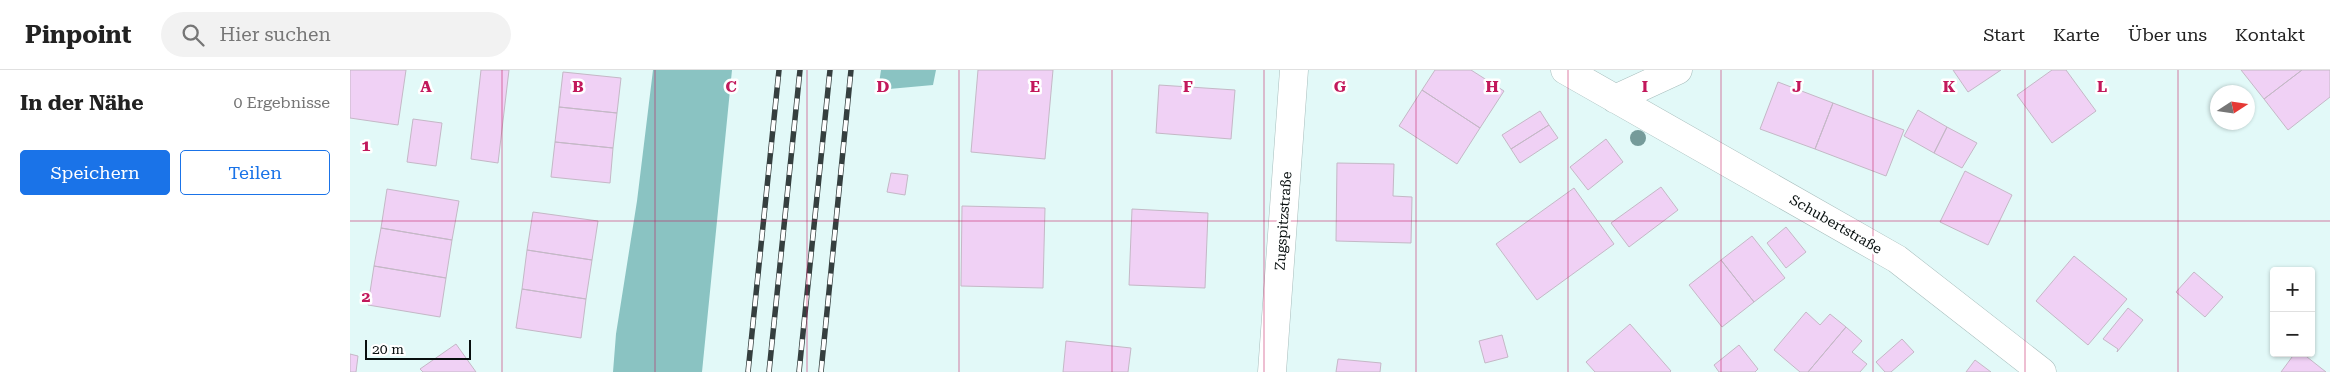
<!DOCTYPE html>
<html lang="de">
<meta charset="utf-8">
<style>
:root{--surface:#fff;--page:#f2f2f2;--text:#222;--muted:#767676;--line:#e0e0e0;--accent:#1a73e8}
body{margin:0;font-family:"Roboto Serif",serif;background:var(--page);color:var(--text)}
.controls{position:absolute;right:15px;bottom:15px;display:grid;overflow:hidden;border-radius:5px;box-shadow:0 1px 4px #0004}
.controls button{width:45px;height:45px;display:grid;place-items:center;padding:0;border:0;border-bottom:1px solid var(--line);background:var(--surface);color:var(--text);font:25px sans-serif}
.compass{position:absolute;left:1860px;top:15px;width:45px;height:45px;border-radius:50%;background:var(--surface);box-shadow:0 1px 4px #0004;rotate:78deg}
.scale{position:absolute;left:15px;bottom:12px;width:106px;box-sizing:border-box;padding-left:5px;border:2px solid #080f0f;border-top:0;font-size:14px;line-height:18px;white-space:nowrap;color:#080f0f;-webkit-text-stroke:4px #fff;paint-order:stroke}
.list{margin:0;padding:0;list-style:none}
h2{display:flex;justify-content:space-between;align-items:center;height:65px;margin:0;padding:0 20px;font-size:21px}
h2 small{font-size:16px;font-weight:400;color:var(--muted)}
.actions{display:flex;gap:10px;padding:15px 20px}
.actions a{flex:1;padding:11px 0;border:1px solid var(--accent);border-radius:5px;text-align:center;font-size:18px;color:var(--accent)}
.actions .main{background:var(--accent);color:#fff}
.icon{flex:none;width:28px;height:28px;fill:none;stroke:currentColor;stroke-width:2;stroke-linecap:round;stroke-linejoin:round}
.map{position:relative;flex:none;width:1980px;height:302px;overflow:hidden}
header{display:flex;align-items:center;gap:30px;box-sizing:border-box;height:70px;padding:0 25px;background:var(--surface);border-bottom:1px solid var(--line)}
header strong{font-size:24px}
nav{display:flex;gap:28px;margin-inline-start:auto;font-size:18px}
.search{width:350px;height:45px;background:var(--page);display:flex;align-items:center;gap:12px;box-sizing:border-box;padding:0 18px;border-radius:28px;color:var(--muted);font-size:19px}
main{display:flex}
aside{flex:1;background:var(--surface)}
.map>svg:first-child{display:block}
.forest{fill:#8ac3c2}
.building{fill:#f0d1f5;stroke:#c4b8c6}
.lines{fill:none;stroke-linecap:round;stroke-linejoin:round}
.street-casing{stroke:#a7bdbc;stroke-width:29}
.street{stroke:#fff;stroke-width:28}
.rail-casing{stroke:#353f3f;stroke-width:5.5}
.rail{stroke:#fff;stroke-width:4;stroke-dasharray:11;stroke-linecap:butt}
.tree{fill:#759b9a}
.grid{fill:none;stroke:#c2185b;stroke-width:1;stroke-opacity:0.55}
.labels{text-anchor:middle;stroke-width:5;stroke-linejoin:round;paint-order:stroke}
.street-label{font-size:14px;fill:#080f0f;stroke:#fff}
.grid-label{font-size:16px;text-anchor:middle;font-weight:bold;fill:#c2185b;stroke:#fff;stroke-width:5;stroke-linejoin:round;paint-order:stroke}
</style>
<header>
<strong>Pinpoint</strong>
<div class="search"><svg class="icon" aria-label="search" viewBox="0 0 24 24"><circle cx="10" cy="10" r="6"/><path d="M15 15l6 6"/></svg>Hier suchen</div>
<nav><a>Start</a><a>Karte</a><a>Über uns</a><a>Kontakt</a></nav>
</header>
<main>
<aside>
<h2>In der Nähe<small>0 Ergebnisse</small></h2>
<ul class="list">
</ul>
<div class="actions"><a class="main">Speichern</a><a>Teilen</a></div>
</aside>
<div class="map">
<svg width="1980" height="302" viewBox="0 0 1980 302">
<rect width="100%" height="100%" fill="#e2f9f8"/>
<path class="forest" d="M303,0H382L352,302H263L266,264L287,131Z
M531,0H586L583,15L528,20Z"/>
<path class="building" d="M0,0H56L48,55L0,48Z
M131,0H159L148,93L121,89Z
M628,0H703L695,89L621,82Z
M1085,0H1121L1154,21L1130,58L1072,20Z
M1603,0H1651L1618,22Z
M1702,0H1716L1746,41L1702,73L1667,25Z
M1891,0H1952L1914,29Z
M1952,0H1980V27L1938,60L1914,29Z
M213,2L271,8L267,43L209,37Z
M1428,12L1483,33L1465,79L1410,59Z
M809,15L885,20L881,69L806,63Z
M1072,20L1130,58L1107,94L1049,56Z
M1483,33L1554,60L1536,106L1465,79Z
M209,37L267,43L263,78L205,72Z
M1568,40L1597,57L1584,83L1554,66Z
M1190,41L1199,55L1161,79L1152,65Z
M63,49L92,53L86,96L57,92Z
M1199,55L1208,68L1170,93L1161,79Z
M1597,57L1627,73L1612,98L1584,83Z
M1256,69L1273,92L1238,120L1220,97Z
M205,72L263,78L260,113L201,107Z
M987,93L1044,94L1043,126L1062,127L1061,173L986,171Z
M1615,101L1662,125L1638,175L1590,152Z
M541,103L558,105L555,125L537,122Z
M1311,117L1328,140L1279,177L1261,153Z
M1224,118L1264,174L1187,230L1146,174Z
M37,119L109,131L102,170L31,158Z
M612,136L695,138L693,218L611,216Z
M782,139L858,143L855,218L779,215Z
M183,142L248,151L242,190L177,180Z
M1436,157L1456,182L1436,198L1417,173Z
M31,158L102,170L96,208L24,196Z
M1402,166L1435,208L1404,232L1371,190Z
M177,180L242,190L236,229L172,219Z
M1724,186L1777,229L1738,275L1686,231Z
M1371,190L1404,232L1372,257L1339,215Z
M24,196L96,208L90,247L18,235Z
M1844,202L1873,227L1855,247L1826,222Z
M172,219L236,229L231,268L166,258Z
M1778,238L1793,250L1767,282L1768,279L1753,269Z
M1456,242L1470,255L1480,244L1496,257L1458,302H1450L1424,280Z
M1280,254L1321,301L1320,302H1245L1236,292Z
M1496,257L1512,271L1502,282L1517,294L1510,302H1458Z
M1152,265L1158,287L1135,293L1129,271Z
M1552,269L1564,282L1541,302H1535L1526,292Z
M716,271L781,278L778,302H713Z
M106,274L126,302H73L70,299Z
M1389,275L1408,299L1405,302H1369L1364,295Z
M1945,283H1952L1976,302H1931Z
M0,284L8,286L6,302H0Z
M988,289L1031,293L1030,302H986Z
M1625,290L1641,302H1616Z"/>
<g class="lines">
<g class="street-casing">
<path id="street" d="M1215,0L1547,189L1692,302
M1265,29L1328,0
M922,302L944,0"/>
</g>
<use href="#street" class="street"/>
<g class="rail-casing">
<path id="rail" d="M398,302L429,0
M419,302L450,0
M449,302L480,0
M471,302L501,0"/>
</g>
<use href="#rail" class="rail"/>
</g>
<circle class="tree" cx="1288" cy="68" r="8"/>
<path class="grid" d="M152,0V302M305,0V302M457,0V302M609,0V302M762,0V302M914,0V302M1066,0V302M1218,0V302M1371,0V302M1523,0V302M1675,0V302M1828,0V302M0,151H1980"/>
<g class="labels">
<g class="street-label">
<text transform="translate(933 151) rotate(-86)" y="5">Zugspitzstraße</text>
<text transform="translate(1486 154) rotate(30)" y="5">Schubertstraße</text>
</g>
</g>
<g class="grid-label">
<text x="76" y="22">A</text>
<text x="228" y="22">B</text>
<text x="381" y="22">C</text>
<text x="533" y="22">D</text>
<text x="685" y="22">E</text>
<text x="838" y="22">F</text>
<text x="990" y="22">G</text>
<text x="1142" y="22">H</text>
<text x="1295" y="22">I</text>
<text x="1447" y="22">J</text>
<text x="1599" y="22">K</text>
<text x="1752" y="22">L</text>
<text x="16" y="81">1</text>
<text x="16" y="232">2</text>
</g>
</svg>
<div class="controls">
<button>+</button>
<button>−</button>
</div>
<svg class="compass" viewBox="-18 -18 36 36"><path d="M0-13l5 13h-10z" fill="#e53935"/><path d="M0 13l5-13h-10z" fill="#767676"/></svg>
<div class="scale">20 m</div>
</div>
</main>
